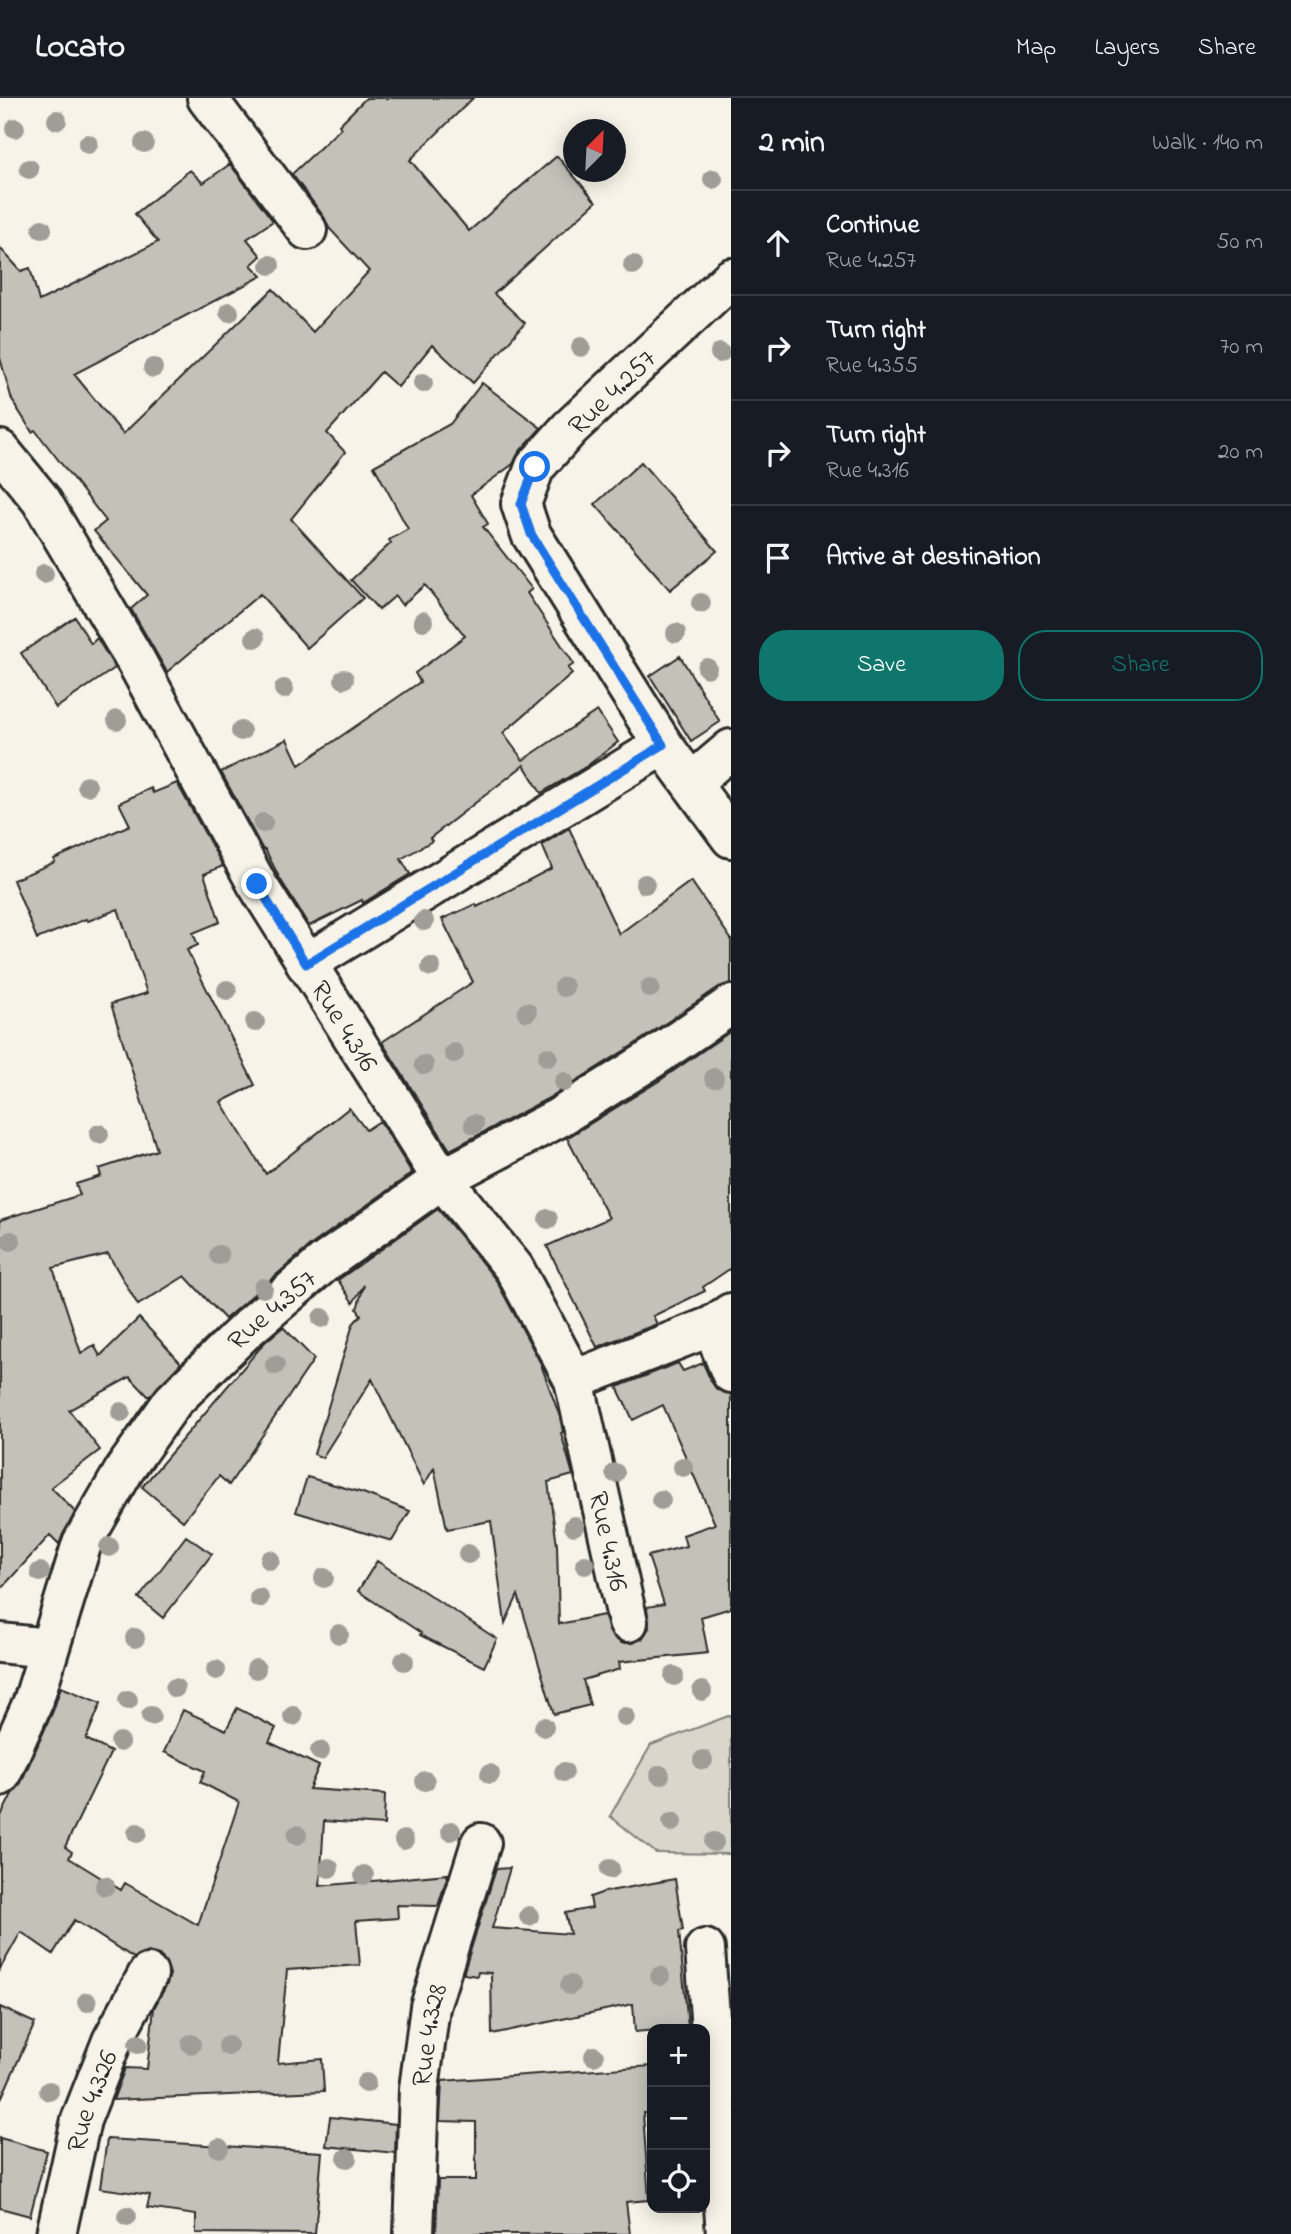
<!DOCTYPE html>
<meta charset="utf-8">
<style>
:root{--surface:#171b24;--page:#242831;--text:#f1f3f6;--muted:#9ea1a6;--line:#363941;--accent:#0f766e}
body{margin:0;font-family:"Indie Flower",sans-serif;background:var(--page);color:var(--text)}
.controls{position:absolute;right:21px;bottom:21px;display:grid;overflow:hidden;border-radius:14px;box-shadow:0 4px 18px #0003}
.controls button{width:63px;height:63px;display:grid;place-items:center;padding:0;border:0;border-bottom:2px solid var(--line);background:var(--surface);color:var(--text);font:35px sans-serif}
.compass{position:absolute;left:563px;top:21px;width:63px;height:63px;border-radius:50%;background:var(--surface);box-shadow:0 4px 18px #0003;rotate:24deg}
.stop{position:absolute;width:21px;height:21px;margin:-16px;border:5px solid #1a73e8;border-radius:50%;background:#fff}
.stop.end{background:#1a73e8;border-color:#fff;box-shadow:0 2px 7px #0008}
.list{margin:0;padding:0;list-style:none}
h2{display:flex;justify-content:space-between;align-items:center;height:91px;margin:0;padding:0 28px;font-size:30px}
h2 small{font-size:23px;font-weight:400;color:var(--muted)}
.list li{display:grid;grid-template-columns:46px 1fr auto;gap:21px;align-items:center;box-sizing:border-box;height:105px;padding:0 28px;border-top:2px solid var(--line)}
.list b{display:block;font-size:26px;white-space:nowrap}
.list p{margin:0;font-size:23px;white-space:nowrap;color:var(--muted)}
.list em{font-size:23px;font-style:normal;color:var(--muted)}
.actions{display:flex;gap:14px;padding:21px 28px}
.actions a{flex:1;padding:16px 0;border:2px solid var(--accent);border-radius:28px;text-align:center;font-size:24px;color:var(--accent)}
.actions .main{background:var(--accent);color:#fff}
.icon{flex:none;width:38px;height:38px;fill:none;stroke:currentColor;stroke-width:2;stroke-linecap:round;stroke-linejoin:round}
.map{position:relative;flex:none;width:731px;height:2136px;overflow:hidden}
header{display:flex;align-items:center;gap:42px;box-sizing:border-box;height:98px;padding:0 35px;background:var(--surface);border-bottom:2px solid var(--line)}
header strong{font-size:33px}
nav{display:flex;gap:38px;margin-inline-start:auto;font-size:24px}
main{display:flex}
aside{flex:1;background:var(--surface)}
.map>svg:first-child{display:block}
.green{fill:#dad6cc;stroke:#82807c;stroke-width:2}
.building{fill:#c4c1b9;stroke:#2b2b2b;stroke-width:2}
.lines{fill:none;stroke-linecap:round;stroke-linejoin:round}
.minor-casing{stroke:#2b2b2b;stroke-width:44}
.minor{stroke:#f7f3e8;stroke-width:38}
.tree{fill:#9f9d96}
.route{stroke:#1a73e8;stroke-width:9}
.labels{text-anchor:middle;stroke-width:7;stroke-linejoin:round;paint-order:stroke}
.street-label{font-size:28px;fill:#2b2b2b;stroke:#f7f3e8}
</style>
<header>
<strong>Locato</strong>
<nav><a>Map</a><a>Layers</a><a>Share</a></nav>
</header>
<main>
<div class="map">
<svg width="731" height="2136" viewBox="0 0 731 2136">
<rect width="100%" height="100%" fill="#f7f3e8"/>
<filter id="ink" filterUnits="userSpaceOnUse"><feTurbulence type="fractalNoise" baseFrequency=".0143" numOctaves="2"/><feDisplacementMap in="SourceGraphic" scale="14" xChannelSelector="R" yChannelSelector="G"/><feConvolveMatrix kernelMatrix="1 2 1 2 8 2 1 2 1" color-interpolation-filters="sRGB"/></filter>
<g filter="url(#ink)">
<path class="green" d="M731,1617V1756L656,1755L610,1718L651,1647Z"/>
<path class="building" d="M366,0H473L410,62L469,133L557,58L596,104L494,196L525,225L473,285L432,247L398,289L381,274L327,335L345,354L291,421L363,500L307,550L260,496L167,574L131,511L147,497L94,433L106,423L35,332L32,334L12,302L0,260V150L21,173L30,170L39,203L158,144L135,116L190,72L203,85L230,66L273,123L247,141L261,158L251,167L262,178L74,276L123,336L273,191L313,234L369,173L329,130L324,119L292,76L341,30L339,27Z
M482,285L541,330L519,354L513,366L471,397L488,426L483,429L532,491L527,495L574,566L568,570L572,576L503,635L523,662L597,613L618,644L587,668L541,695L524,667L430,740L432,743L401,761L410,776L363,805L362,802L309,828L279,779L265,751L263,752L221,674L287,641L299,667L420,584L415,575L465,538L425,487L402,507L395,498L379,512L351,482L391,445L389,442L408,431L374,368L450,326Z
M641,364L717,453L670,492L595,406Z
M75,519L91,546L97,540L115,570L56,610L21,555Z
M680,558L720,624L691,643L650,578Z
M177,685L223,768L204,776L220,824L193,835L198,847L187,852L255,987L221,1004L266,1076L349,1010L366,1032L380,1023L412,1075L311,1147L225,1221L185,1178L138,1207L108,1156L53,1170L81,1255L94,1247L100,1258L139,1220L181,1265L149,1299L130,1279L69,1312L100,1352L51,1389L75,1414L59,1446L50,1437L0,1492V1122L80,1097L76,1086L101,1078L99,1071L157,1052L111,906L147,895L118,811L88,823L86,821L37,841L13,782L55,764L54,761L130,727L119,705L151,690L153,695Z
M569,730L619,836L691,783L731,841V885L719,889L635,946L547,1001L450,1052L382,944L473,884L442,821L476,806L477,809L552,770L542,747Z
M731,933V1170L703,1189L705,1193L653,1218L657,1226L597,1249L547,1148L609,1120L567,1040L659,983Z
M438,1111L496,1182L540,1264L560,1319L563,1334L561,1335L573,1377L548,1384L557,1447L559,1526L604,1517L612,1538L621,1545H632L642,1541L649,1530L647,1509L664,1506L648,1458L686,1448L683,1437L715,1426L663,1307L633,1322L617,1289L678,1265L683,1273L703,1265L711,1283L717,1292L731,1296V1510L701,1519L708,1555L619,1564L620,1571L583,1582L590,1607L554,1616L518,1497L505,1525L491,1423L447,1431L434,1370L424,1387L372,1281L322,1360L314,1356L353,1226L361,1217L357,1211L364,1187L353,1205L338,1182Z
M283,1229L314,1261L229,1387L219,1378L183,1423L142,1389L265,1244Z
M307,1379L363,1395L410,1413L392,1443L296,1414Z
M186,1438L212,1456L163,1520L139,1500Z
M377,1463L497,1541L484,1569L420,1537L421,1535L358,1493Z
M61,1589L101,1605L86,1641L111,1654L65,1749L72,1754L69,1760L121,1792L125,1785L198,1827L239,1704L200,1684L205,1673L164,1654L183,1612L226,1632L237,1610L276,1630L269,1644L319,1668L309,1691L385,1696L384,1727L324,1723L320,1788L448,1776L438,1808L397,1807L398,1820L356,1823L360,1867L287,1872L278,1965L322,1961L324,1993L113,2002L125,1970L147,1971L154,1910L167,1886L170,1876L166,1864L159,1857L148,1854L134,1860L74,1822L53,1856L21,1834L0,1871V1720L12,1696L20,1687L53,1613Z
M510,1770L492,1830L570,1836L565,1815L592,1810L590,1799L604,1794L675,1781L683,1832L679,1833L688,1929L635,1934L633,1906L492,1936L491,1875L478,1874L477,1878L464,1876V1873L496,1771Z
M0,1909L35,1925L0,2003Z
M652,1968V2015H643L649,2102L626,2104L630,2136H436L438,2082H476V2024L440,2023L442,1983Z
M330,2019L396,2026L395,2055L326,2048Z
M0,2040L47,2053L30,2118L0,2110Z
M107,2041L322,2054L315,2136L196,2135V2117L147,2110L150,2097L100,2090Z"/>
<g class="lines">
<g class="minor-casing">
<g id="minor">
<path d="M207,0L307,132"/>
<path d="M731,180L570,330L535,369L521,406L531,436L663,647L731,740"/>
<path id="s1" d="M0,352L41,402L137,565L257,786L442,1081L514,1170L574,1282L628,1524"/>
<path d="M691,685L731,651"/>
<path d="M306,866L663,647"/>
<path d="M712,1228L731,1275"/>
<path d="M574,1282L712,1228L731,1215"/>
<path d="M0,1545L48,1550"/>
<path id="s2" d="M0,1678L33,1604L82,1445L125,1371L173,1303L248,1230L325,1164L442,1081L558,1020L647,964L731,907"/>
<path d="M705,1851L726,2136"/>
<path id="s3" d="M56,2136L81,2022L112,1943L148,1876"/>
<path id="s4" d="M414,2136L419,1991L430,1909L481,1745"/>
</g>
</g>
<use href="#minor" class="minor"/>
</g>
<g class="tree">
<circle cx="57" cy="22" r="10"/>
<circle cx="15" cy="30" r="10"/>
<circle cx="144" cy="45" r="10"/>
<circle cx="88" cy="46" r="10"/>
<circle cx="29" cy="71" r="10"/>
<circle cx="713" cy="81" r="10"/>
<circle cx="42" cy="131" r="10"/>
<circle cx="270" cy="167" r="10"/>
<circle cx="633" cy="167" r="10"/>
<circle cx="229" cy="214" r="10"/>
<circle cx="581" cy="249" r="10"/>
<circle cx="720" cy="255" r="10"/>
<circle cx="153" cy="270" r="10"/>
<circle cx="423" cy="285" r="10"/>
<circle cx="44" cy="476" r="10"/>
<circle cx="701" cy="505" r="10"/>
<circle cx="423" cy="523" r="10"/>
<circle cx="676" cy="535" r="10"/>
<circle cx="255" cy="540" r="10"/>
<circle cx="707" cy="570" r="10"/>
<circle cx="344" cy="581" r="10"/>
<circle cx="284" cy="591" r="10"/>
<circle cx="117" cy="622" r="10"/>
<circle cx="241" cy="633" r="10"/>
<circle cx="87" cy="688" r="10"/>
<circle cx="263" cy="725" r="10"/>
<circle cx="645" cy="786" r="10"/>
<circle cx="424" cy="823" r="10"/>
<circle cx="431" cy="869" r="10"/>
<circle cx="564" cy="889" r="10"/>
<circle cx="650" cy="890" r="10"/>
<circle cx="227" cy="892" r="10"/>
<circle cx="527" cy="914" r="10"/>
<circle cx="255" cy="924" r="10"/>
<circle cx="454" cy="955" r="10"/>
<circle cx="548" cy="959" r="10"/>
<circle cx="424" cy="967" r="10"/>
<circle cx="714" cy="980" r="10"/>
<circle cx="564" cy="984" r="10"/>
<circle cx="474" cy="1026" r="10"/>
<circle cx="99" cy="1036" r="10"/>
<circle cx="548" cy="1121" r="10"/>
<circle cx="11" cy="1143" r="10"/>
<circle cx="219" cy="1157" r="10"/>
<circle cx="263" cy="1190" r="10"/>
<circle cx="322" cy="1220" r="10"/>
<circle cx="275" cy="1267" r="10"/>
<circle cx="121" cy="1314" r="10"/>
<circle cx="683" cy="1369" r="10"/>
<circle cx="615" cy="1375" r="10"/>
<circle cx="661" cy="1402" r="10"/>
<circle cx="574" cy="1428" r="10"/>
<circle cx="109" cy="1449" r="10"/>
<circle cx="468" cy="1456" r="10"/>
<circle cx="270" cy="1462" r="10"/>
<circle cx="585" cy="1467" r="10"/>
<circle cx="40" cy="1474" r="10"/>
<circle cx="324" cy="1480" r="10"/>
<circle cx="259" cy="1500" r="10"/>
<circle cx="339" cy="1536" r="10"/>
<circle cx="135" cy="1540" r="10"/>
<circle cx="404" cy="1563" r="10"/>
<circle cx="256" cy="1571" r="10"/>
<circle cx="216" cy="1572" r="10"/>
<circle cx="674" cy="1578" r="10"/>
<circle cx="175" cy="1590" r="10"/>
<circle cx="702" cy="1593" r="10"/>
<circle cx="128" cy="1602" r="10"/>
<circle cx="151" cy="1618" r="10"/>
<circle cx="293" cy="1618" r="10"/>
<circle cx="625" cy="1619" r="10"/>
<circle cx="544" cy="1629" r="10"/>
<circle cx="120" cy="1644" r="10"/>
<circle cx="320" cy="1653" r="10"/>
<circle cx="703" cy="1662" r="10"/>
<circle cx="564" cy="1674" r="10"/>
<circle cx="490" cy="1676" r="10"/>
<circle cx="660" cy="1677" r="10"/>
<circle cx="425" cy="1683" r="10"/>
<circle cx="672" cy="1724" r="10"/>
<circle cx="451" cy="1733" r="10"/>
<circle cx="137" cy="1735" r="10"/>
<circle cx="297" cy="1737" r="10"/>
<circle cx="404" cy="1742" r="10"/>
<circle cx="714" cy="1744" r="10"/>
<circle cx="329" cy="1770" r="10"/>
<circle cx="610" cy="1771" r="10"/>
<circle cx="364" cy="1777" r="10"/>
<circle cx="105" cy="1788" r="10"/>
<circle cx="529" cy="1818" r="10"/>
<circle cx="660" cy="1878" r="10"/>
<circle cx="570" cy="1887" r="10"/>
<circle cx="87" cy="1904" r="10"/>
<circle cx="138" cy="1946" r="10"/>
<circle cx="191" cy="1946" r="10"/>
<circle cx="228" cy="1948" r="10"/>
<circle cx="594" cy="1958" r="10"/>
<circle cx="366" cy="1985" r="10"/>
<circle cx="49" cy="1993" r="10"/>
<circle cx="219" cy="2050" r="10"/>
<circle cx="347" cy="2060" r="10"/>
<circle cx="127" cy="2118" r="10"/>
</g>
</g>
<g class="lines" filter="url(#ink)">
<path class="route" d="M257,786L306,866L663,647L531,436L521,406L535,369"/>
</g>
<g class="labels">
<g class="street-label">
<text transform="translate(611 293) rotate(-44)" y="10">Rue 4.257</text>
<text dy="10" stroke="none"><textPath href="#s1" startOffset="672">Rue 4.316</textPath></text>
<text dy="10" stroke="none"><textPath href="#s2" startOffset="551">Rue 4.357</textPath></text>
<text dy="10" stroke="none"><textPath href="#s1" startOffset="1260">Rue 4.316</textPath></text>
<text dy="10" stroke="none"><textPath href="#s4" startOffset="200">Rue 4.328</textPath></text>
<text dy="10" stroke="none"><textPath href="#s3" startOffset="138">Rue 4.326</textPath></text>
</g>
</g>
</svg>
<div class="controls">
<button>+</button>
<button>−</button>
<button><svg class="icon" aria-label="locate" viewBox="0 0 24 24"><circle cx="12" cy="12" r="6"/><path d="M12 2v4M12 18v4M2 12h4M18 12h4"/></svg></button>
</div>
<svg class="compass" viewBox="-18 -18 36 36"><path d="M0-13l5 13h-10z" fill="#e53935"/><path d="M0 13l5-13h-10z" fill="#9ea1a6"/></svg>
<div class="stop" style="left:535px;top:369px"></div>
<div class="stop end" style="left:257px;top:786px"></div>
</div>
<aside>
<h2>2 min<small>Walk · 140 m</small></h2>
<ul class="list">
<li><svg class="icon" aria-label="ahead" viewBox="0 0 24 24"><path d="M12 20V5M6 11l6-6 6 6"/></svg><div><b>Continue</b><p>Rue 4.257</p></div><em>50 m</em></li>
<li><svg class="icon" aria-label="right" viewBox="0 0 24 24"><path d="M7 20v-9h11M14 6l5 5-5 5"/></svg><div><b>Turn right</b><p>Rue 4.355</p></div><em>70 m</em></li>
<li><svg class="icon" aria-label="right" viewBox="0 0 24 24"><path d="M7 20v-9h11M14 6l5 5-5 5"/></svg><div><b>Turn right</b><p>Rue 4.316</p></div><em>20 m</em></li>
<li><svg class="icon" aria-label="arrive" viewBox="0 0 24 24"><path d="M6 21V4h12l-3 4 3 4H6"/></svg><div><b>Arrive at destination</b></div></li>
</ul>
<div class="actions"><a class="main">Save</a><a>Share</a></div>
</aside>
</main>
